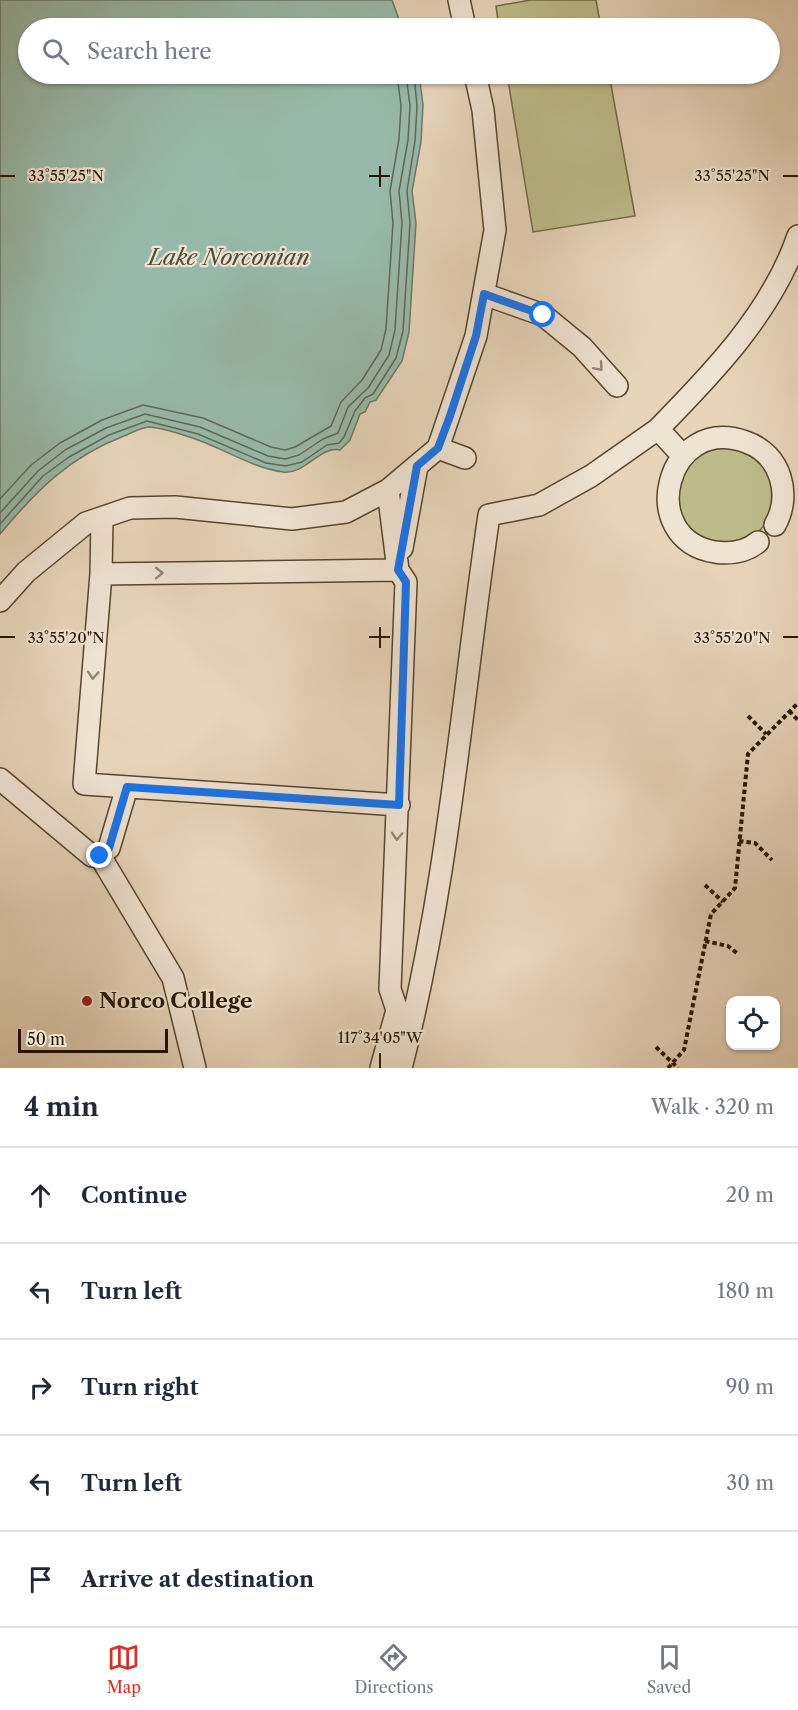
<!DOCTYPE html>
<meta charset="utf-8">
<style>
:root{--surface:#fff;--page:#f2f2f3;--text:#1f2937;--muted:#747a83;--line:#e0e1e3;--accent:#d93025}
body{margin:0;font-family:"Libre Caslon Text",serif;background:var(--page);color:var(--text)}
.controls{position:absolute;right:18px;bottom:18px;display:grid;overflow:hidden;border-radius:12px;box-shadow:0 2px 4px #0004}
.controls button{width:54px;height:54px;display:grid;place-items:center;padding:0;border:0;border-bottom:2px solid var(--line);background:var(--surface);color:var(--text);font:30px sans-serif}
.scale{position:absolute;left:18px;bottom:15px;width:150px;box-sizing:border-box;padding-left:6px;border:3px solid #271500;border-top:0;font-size:16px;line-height:21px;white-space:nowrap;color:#271500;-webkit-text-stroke:4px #efe3d2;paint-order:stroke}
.stop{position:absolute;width:18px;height:18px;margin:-14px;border:4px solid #1a73e8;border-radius:50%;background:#fff}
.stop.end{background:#1a73e8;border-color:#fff;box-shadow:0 2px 6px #0008}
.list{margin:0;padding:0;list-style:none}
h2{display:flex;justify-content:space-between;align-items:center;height:78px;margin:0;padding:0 24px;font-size:26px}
h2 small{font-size:20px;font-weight:400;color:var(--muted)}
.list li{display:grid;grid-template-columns:39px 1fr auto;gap:18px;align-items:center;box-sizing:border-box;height:96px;padding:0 24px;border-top:2px solid var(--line)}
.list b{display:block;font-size:22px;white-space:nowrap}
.list em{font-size:20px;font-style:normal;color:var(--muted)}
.icon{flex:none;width:33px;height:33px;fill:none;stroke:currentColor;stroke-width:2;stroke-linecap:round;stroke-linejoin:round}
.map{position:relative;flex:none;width:798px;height:1068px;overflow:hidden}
.search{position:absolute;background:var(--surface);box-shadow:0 2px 4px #0004;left:18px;right:18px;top:18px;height:66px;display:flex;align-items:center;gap:15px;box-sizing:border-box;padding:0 21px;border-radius:33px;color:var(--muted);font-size:22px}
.sheet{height:558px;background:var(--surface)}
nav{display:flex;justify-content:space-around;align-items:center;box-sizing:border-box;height:84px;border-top:2px solid var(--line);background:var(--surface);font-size:16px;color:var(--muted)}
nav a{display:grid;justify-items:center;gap:3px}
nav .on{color:var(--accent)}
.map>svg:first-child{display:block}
.green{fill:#bdbb8a;stroke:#726845;stroke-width:1.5}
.water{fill:#98b9a9;stroke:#6b7765;stroke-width:1.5}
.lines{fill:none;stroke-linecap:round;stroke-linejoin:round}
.shore{stroke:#606754;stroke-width:1.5}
.minor-casing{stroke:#57452e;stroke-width:24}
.path{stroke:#271500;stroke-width:4;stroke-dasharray:4.5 3;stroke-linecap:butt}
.minor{stroke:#efe3d2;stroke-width:21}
.oneway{stroke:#958674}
.route{stroke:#1a73e8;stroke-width:8}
.ticks{fill:none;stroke:#271500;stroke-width:2}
.poi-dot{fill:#8f2418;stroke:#efe3d2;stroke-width:2}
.labels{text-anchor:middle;stroke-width:4.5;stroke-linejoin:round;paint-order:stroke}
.poi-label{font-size:21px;font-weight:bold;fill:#271500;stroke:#efe3d2;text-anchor:start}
.water-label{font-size:22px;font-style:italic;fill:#4f4e3b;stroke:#efe3d2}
.ticks-label{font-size:15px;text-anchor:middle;fill:#271500;stroke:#efe3d2;stroke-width:4.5;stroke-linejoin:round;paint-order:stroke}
</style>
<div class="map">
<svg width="798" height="1068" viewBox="0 0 798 1068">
<rect width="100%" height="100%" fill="#e7d4b9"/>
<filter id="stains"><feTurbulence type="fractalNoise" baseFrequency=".00333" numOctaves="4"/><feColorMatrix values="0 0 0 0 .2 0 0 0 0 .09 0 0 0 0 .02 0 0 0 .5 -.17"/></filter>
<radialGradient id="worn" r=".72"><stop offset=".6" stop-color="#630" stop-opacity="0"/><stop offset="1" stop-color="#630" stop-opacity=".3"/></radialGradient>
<path class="green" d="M531,0H596L601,28H499L496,6Z
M507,74H609L635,216L533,232Z
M678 496a48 48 0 1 1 96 0a48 48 0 1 1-96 0Z"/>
<path class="water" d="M0,0H392L402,28H28V74H419L423,105L421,142L412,191L416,223L409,332L402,361L376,400L370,402L365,412L360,414L350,440L340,450C321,445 305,475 283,472C253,468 226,450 198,440C184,435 164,428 149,427C142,427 131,433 124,436C69,457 37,490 0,534Z"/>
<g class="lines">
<path class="shore" d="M0,499L31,465L60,443L102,420L143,405L203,418L271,447L285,450L295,447L331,426L341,402L362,380L381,350L386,329L393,223L390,191L399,139L401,106L397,74
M0,513L38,471L65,450L106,428L145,414L200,427L268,456L285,459L299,455L323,439L338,433L348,407L368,388L389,355L395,330L402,223L399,191L408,140L410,106L406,74
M0,524L43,476L69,457L109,435L147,421L198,434L266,463L286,466L302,462L327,445L339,443L344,437L355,411L365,398L373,394L396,358L403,331L410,223L407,191L415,141L417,106L414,74"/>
<g class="minor-casing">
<path id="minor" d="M459,0L465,28
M484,294L543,315L582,347L617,386
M438,448L465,458
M683,456L658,429C713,373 772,312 798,236
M102,518L101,574L84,784L399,805
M758,542C746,552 730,554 715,552C635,539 666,413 746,442C781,454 792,495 775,525
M402,548L417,466
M101,574L398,570
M0,601L26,572L86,523L130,508L175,507L292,519L346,512L388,490L438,448L476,336L495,230L483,110L475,74
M0,779L92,856H100L109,848L127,787
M100,856L173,978L195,1068
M381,1068L397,1010L390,989L406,582L398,570L388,490
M401,1068C448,887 462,699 489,515L539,505L591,476L658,429"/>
</g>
<path class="path" d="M789,711L798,720
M748,716L766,734
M739,841L755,843L772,860
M705,885L723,902
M705,941L728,946L738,954
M656,1047L678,1068
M668,1068L684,1050L711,914L735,888L748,754L798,703"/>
<use href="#minor" class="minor"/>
</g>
<defs><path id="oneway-chevron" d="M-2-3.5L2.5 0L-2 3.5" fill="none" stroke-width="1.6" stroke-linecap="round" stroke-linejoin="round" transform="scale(1.5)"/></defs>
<g class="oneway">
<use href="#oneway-chevron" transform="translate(599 367) rotate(49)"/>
<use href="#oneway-chevron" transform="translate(159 573) rotate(-1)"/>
<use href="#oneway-chevron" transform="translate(93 675) rotate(94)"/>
<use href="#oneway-chevron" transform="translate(397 836) rotate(93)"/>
</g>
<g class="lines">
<path class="route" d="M100,856L109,848L127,787L399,805L406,582L398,570L417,466L438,448L450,416L476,336L484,294L543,315"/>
</g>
<path class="ticks" d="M380,166V187M0,176H15M369,176H390M783,176H798M380,627V648M0,637H15M369,637H390M783,637H798M380,1053V1068"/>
<circle class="poi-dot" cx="87" cy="1001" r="6"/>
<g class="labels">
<g class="poi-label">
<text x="99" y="1008">Norco College</text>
</g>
<g class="water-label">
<text x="229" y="265">Lake Norconian</text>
</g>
</g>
<g class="ticks-label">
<text x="66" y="181">33°55'25"N</text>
<text x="732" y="181">33°55'25"N</text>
<text x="66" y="643">33°55'20"N</text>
<text x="732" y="643">33°55'20"N</text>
<text x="380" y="1043">117°34'05"W</text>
</g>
<rect width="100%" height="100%" filter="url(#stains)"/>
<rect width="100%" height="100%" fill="url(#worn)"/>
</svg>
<div class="controls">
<button><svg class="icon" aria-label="locate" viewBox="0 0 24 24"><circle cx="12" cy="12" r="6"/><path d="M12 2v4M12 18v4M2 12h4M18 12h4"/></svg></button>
</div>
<div class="scale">50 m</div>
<div class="stop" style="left:543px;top:315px"></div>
<div class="stop end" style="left:100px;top:856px"></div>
<div class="search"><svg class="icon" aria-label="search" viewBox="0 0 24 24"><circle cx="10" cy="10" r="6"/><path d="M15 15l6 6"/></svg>Search here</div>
</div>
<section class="sheet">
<h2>4 min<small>Walk · 320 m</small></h2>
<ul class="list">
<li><svg class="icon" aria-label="ahead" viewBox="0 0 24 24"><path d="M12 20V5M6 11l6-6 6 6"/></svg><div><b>Continue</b></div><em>20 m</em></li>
<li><svg class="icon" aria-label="left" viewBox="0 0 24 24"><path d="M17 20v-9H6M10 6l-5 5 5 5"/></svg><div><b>Turn left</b></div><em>180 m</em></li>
<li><svg class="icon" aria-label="right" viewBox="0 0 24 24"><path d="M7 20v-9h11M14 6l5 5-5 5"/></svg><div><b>Turn right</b></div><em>90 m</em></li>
<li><svg class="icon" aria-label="left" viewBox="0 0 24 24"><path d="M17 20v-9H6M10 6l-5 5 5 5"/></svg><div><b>Turn left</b></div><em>30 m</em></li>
<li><svg class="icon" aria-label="arrive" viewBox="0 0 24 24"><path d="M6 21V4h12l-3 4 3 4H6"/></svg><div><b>Arrive at destination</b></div></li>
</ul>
</section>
<nav>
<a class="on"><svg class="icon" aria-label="map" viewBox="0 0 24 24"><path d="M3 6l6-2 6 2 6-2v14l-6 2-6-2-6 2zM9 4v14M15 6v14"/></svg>Map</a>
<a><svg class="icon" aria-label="directions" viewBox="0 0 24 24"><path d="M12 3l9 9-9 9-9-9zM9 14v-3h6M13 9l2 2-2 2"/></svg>Directions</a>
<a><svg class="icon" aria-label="saved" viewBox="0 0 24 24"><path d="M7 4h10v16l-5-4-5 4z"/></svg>Saved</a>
</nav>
